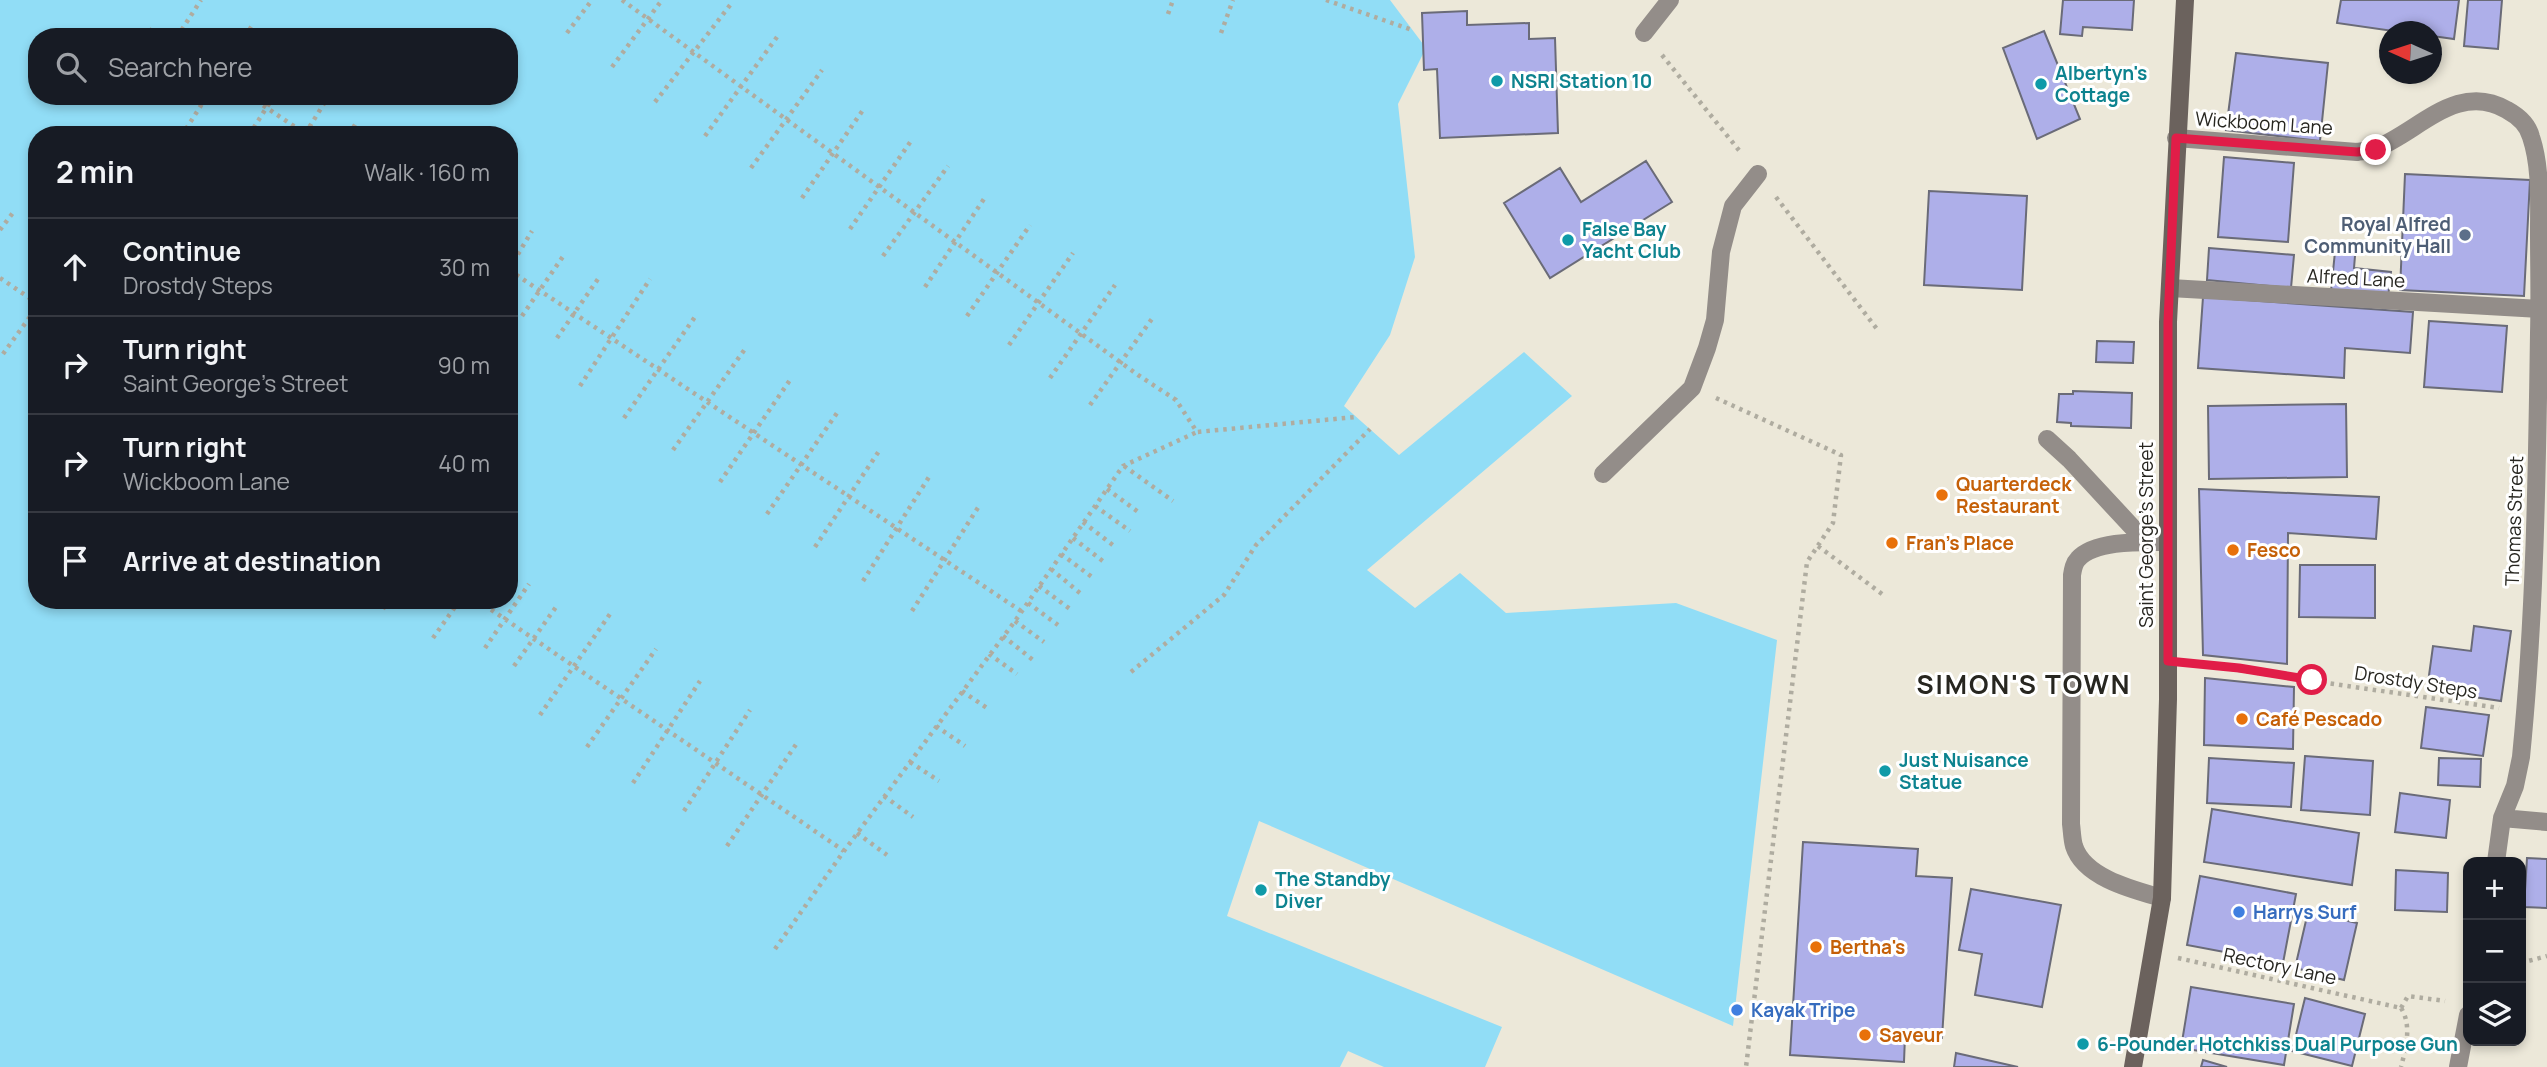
<!DOCTYPE html>
<meta charset="utf-8">
<style>
:root{--surface:#171b24;--page:#242831;--text:#f1f3f6;--muted:#9ea1a6;--line:#363941}
body{margin:0;font-family:Manrope,sans-serif;background:var(--page);color:var(--text)}
.controls{position:absolute;right:21px;bottom:21px;display:grid;overflow:hidden;border-radius:14px;box-shadow:0 4px 10px #0003}
.controls button{width:63px;height:63px;display:grid;place-items:center;padding:0;border:0;border-bottom:2px solid var(--line);background:var(--surface);color:var(--text);font:35px sans-serif}
.compass{position:absolute;left:2379px;top:21px;width:63px;height:63px;border-radius:50%;background:var(--surface);box-shadow:0 4px 10px #0003;rotate:273deg}
.stop{position:absolute;width:21px;height:21px;margin:-16px;border:5px solid #e11d48;border-radius:50%;background:#fff}
.stop.end{background:#e11d48;border-color:#fff;box-shadow:0 2px 7px #0008}
.list{margin:0;padding:0;list-style:none}
h2{display:flex;justify-content:space-between;align-items:center;height:91px;margin:0;padding:0 28px;font-size:30px}
h2 small{font-size:23px;font-weight:400;color:var(--muted)}
.list li{display:grid;grid-template-columns:46px 1fr auto;gap:21px;align-items:center;box-sizing:border-box;height:98px;padding:0 28px;border-top:2px solid var(--line)}
.list b{display:block;font-size:26px;white-space:nowrap}
.list p{margin:0;font-size:23px;white-space:nowrap;color:var(--muted)}
.list em{font-size:23px;font-style:normal;color:var(--muted)}
.icon{flex:none;width:38px;height:38px;fill:none;stroke:currentColor;stroke-width:2;stroke-linecap:round;stroke-linejoin:round}
.map{position:relative;flex:none;width:2547px;height:1067px;overflow:hidden}
.search{position:absolute;background:var(--surface);box-shadow:0 4px 10px #0003;left:28px;top:28px;width:490px;height:77px;display:flex;align-items:center;gap:18px;box-sizing:border-box;padding:0 24px;border-radius:28px;color:var(--muted);font-size:26px}
.panel{position:absolute;background:var(--surface);box-shadow:0 4px 10px #0003;left:28px;top:126px;width:490px;height:483px;border-radius:28px}
.map>svg:first-child{display:block}
.water{fill:#91ddf6;fill-rule:evenodd}
.building{fill:#aeafe9;stroke:#6a6b78;stroke-width:2}
.lines{fill:none;stroke-linecap:round;stroke-linejoin:round}
.path{stroke:#afaca0;stroke-width:4.5;stroke-dasharray:3.5 5;stroke-linecap:butt}
.lane{stroke:#938d89;stroke-width:18}
.street{stroke:#938d89;stroke-width:18}
.secondary{stroke:#6b625d;stroke-width:18}
.route{stroke:#e11d48;stroke-width:9}
.culture-dot{fill:#0f9aa8;stroke:#fff;stroke-width:2.5}
.service-dot{fill:#5c6f8a;stroke:#fff;stroke-width:2.5}
.food-dot{fill:#e8710a;stroke:#fff;stroke-width:2.5}
.shop-dot{fill:#3f7fe0;stroke:#fff;stroke-width:2.5}
.labels{text-anchor:middle;stroke-width:6;stroke-linejoin:round;paint-order:stroke}
.culture-label{font-size:19px;font-weight:bold;fill:#0d838f;stroke:#fff;text-anchor:start}
.street-label{font-size:19px;fill:#272620;stroke:#fff}
.service-label{font-size:19px;font-weight:bold;fill:#4e5e75;stroke:#fff;text-anchor:end}
.food-label{font-size:19px;font-weight:bold;fill:#c56008;stroke:#fff;text-anchor:start}
.shop-label{font-size:19px;font-weight:bold;fill:#366cbe;stroke:#fff;text-anchor:start}
.district-label{font-size:26px;font-weight:bold;letter-spacing:2px;fill:#272620;stroke:#fff}
</style>
<div class="map">
<svg width="2547" height="1067" viewBox="0 0 2547 1067">
<rect width="100%" height="100%" fill="#ece8d9"/>
<path class="water" d="M0,0H1390L1426,48L1398,104L1415,257L1390,335L1344,406L1399,455L1524,352L1572,396L1367,570L1415,608L1460,573L1506,613L1676,603L1777,640L1733,1026L1259,821L1227,916L1502,1027L1485,1067H1384L1348,1051L1340,1067H0ZM37,37H509V96H37ZM37,135H509V600H37Z"/>
<path class="building" d="M2063,0H2134L2132,30L2083,27L2082,36L2060,34Z
M2341,0H2459L2454,39L2432,36V32H2400L2337,23Z
M2468,0H2502L2498,49L2464,46Z
M1467,11V25L1529,23V39L1555,38L1558,133L1440,138L1437,69L1424,70L1422,13Z
M2044,31L2080,119L2037,139L2003,48Z
M2236,53L2328,63L2320,141L2226,130Z
M2224,157L2294,163L2288,242L2218,237Z
M1646,161L1672,202L1550,278L1504,203L1560,168L1581,202Z
M2405,174L2530,180L2524,296L2400,290Z
M1929,191L2027,196L2022,290L1924,285Z
M2336,242L2356,244L2354,268L2391,272L2388,297L2331,291Z
M2209,248L2294,255L2291,288L2207,280Z
M2203,297L2413,312L2410,353L2345,348L2344,378L2198,368Z
M2429,321L2507,326L2502,392L2424,387Z
M2097,341L2134,342L2133,363L2096,362Z
M2073,391L2132,393L2131,428L2071,426V423L2057,422L2059,394H2073Z
M2346,404L2347,477L2209,479L2208,406Z
M2199,489L2379,497L2376,539L2288,533L2287,664L2203,655Z
M2300,565H2375V618L2299,617Z
M2474,626L2511,631L2501,701L2427,690L2433,646L2471,651Z
M2205,678L2294,687L2293,749L2204,745Z
M2426,707L2489,715L2483,756L2421,748Z
M2305,756L2373,761L2370,815L2301,810Z
M2209,758L2294,763L2291,807L2207,803Z
M2439,758L2481,759L2480,787L2438,785Z
M2400,793L2450,800L2446,838L2395,832Z
M2212,809L2359,833L2352,885L2204,862Z
M1803,842L1918,849L1916,876L1952,878L1942,1038L1905,1036L1904,1062L1790,1055Z
M2527,858L2547,859V908L2524,907Z
M2396,870L2448,873L2447,912L2395,910Z
M2200,876L2296,894L2283,963L2187,945Z
M1971,889L2061,905L2042,1007L1975,995L1982,954L1959,950Z
M2308,912L2357,923L2344,980L2295,968Z
M2191,987L2294,1004L2284,1065L2181,1048Z
M2305,998L2365,1014L2352,1066L2292,1051Z
M1956,1053L2018,1067H1954Z
M2203,1060L2227,1067H2201Z"/>
<g class="lines">
<path class="path" d="M622,0L1138,375L1176,400L1197,432L1356,417
M1326,0L1412,30
M1168,14L1173,0
M149,29L160,37
M567,33L592,0
M1221,33L1233,0
M177,37L201,0
M245,37L253,24
M1662,55L1742,154
M612,67L662,0
M249,96L307,135
M138,98L139,96
M655,102L731,4
M186,129L207,96
M305,134L325,102
M249,135L274,96
M349,135L356,123
M705,136L777,37
M751,168L822,70
M1776,197L1877,329
M802,198L863,110
M850,229L911,141
M0,230L15,210
M883,256L948,166
M509,269L532,231
M509,270L1021,611
M0,278L37,303
M925,287L986,196
M522,316L564,255
M967,316L1030,225
M557,338L598,279
M1009,345L1073,253
M3,354L37,307
M1050,378L1115,285
M580,386L650,279
M1716,398L1841,455L1833,523L1807,562L1746,1067
M1090,405L1154,316
M624,418L697,314
M673,450L745,349
M1124,466L1173,501
M720,482L790,380
M1107,489L1141,514
M1095,506L1130,531
M767,514L837,413
M1083,522L1114,546
M1073,538L1104,562
M1818,546L1886,597
M815,547L881,448
M1061,554L1092,577
M1051,569L1080,593
M863,581L929,477
M1039,586L1070,609
M477,600L844,851
M1028,603L1058,625
M383,609L389,600
M912,611L979,506
M1015,621L1044,642
M1003,636L1033,660
M433,638L460,600
M485,648L529,584
M989,654L1017,674
M2196,664L2499,708
M514,666L556,607
M1131,672L1224,595L1256,545L1370,429
M962,691L990,710
M540,715L610,614
M936,726L965,746
M587,747L656,649
M910,762L939,781
M633,783L700,681
M884,796L913,817
M684,811L750,710
M857,833L887,855
M727,846L797,743
M775,949L844,851L1015,621L1123,466L1197,432
M2178,958L2401,1008
M2521,963L2547,956
M2401,1008L2408,996L2445,1001
M2401,1008C2412,1025 2406,1048 2401,1067"/>
<path class="lane" d="M1644,33L1670,0
M2047,439L2069,459L2146,542
M1603,474L1692,388L1707,348L1715,320L1721,252L1733,206L1758,174
M2162,898C2134,890 2084,878 2074,846C2072,839 2072,831 2071,824L2072,575C2073,569 2074,563 2078,559C2095,540 2142,542 2166,542"/>
<path class="street" d="M2176,138L2357,152C2363,151 2371,151 2377,148C2419,131 2458,81 2507,110C2518,116 2528,125 2531,137C2541,167 2539,201 2539,232C2539,266 2540,299 2539,333C2537,475 2535,616 2521,757L2515,786L2502,818L2496,862
M2170,288L2540,309
M2502,818L2547,822
M2458,1067L2468,1015"/>
<path class="secondary" d="M2133,1067L2162,898L2168,699V322L2185,0"/>
</g>
<g class="lines">
<path class="route" d="M2312,680L2239,668L2168,661V322L2176,138L2357,152L2376,150"/>
</g>
<g class="culture-dot">
<circle cx="1497" cy="81" r="7"/>
<circle cx="2041" cy="84" r="7"/>
<circle cx="1568" cy="240" r="7"/>
<circle cx="1885" cy="771" r="7"/>
<circle cx="1261" cy="890" r="7"/>
<circle cx="2083" cy="1044" r="7"/>
</g>
<circle class="service-dot" cx="2465" cy="235" r="7"/>
<g class="food-dot">
<circle cx="1942" cy="495" r="7"/>
<circle cx="1892" cy="543" r="7"/>
<circle cx="2233" cy="550" r="7"/>
<circle cx="2242" cy="719" r="7"/>
<circle cx="1816" cy="947" r="7"/>
<circle cx="1865" cy="1035" r="7"/>
</g>
<g class="shop-dot">
<circle cx="2239" cy="912" r="7"/>
<circle cx="1737" cy="1010" r="7"/>
</g>
<g class="labels">
<g class="culture-label">
<text x="2055" y="80">Albertyn's<tspan x="2055" dy="22">Cottage</tspan></text>
<text x="1511" y="88">NSRI Station 10</text>
<text x="1582" y="236">False Bay<tspan x="1582" dy="22">Yacht Club</tspan></text>
<text x="1899" y="767">Just Nuisance<tspan x="1899" dy="22">Statue</tspan></text>
<text x="1275" y="886">The Standby<tspan x="1275" dy="22">Diver</tspan></text>
<text x="2097" y="1051">6-Pounder Hotchkiss Dual Purpose Gun</text>
</g>
<g class="street-label">
<text transform="translate(2264 123) rotate(4)" y="7">Wickboom Lane</text>
<text transform="translate(2356 278) rotate(3)" y="7">Alfred Lane</text>
<text transform="translate(2514 521) rotate(-88)" y="7">Thomas Street</text>
<text transform="translate(2146 535) rotate(-90)" y="7">Saint George's Street</text>
<text transform="translate(2416 682) rotate(9)" y="7">Drostdy Steps</text>
<text transform="translate(2280 966) rotate(12)" y="7">Rectory Lane</text>
</g>
<g class="service-label">
<text x="2451" y="231">Royal Alfred<tspan x="2451" dy="22">Community Hall</tspan></text>
</g>
<g class="food-label">
<text x="1956" y="491">Quarterdeck<tspan x="1956" dy="22">Restaurant</tspan></text>
<text x="1906" y="550">Fran's Place</text>
<text x="2247" y="557">Fesco</text>
<text x="2256" y="726">Café Pescado</text>
<text x="1830" y="954">Bertha's</text>
<text x="1879" y="1042">Saveur</text>
</g>
<g class="shop-label">
<text x="2253" y="919">Harrys Surf</text>
<text x="1751" y="1017">Kayak Tripe</text>
</g>
<g class="district-label">
<text x="2024" y="694">SIMON'S TOWN</text>
</g>
</g>
</svg>
<div class="controls">
<button>+</button>
<button>−</button>
<button><svg class="icon" aria-label="layers" viewBox="0 0 24 24"><path d="M12 4l9 5-9 5-9-5zM3 14l9 5 9-5"/></svg></button>
</div>
<svg class="compass" viewBox="-18 -18 36 36"><path d="M0-13l5 13h-10z" fill="#e53935"/><path d="M0 13l5-13h-10z" fill="#9ea1a6"/></svg>
<div class="stop" style="left:2312px;top:680px"></div>
<div class="stop end" style="left:2376px;top:150px"></div>
<div class="search"><svg class="icon" aria-label="search" viewBox="0 0 24 24"><circle cx="10" cy="10" r="6"/><path d="M15 15l6 6"/></svg>Search here</div>
<section class="panel">
<h2>2 min<small>Walk · 160 m</small></h2>
<ul class="list">
<li><svg class="icon" aria-label="ahead" viewBox="0 0 24 24"><path d="M12 20V5M6 11l6-6 6 6"/></svg><div><b>Continue</b><p>Drostdy Steps</p></div><em>30 m</em></li>
<li><svg class="icon" aria-label="right" viewBox="0 0 24 24"><path d="M7 20v-9h11M14 6l5 5-5 5"/></svg><div><b>Turn right</b><p>Saint George's Street</p></div><em>90 m</em></li>
<li><svg class="icon" aria-label="right" viewBox="0 0 24 24"><path d="M7 20v-9h11M14 6l5 5-5 5"/></svg><div><b>Turn right</b><p>Wickboom Lane</p></div><em>40 m</em></li>
<li><svg class="icon" aria-label="arrive" viewBox="0 0 24 24"><path d="M6 21V4h12l-3 4 3 4H6"/></svg><div><b>Arrive at destination</b></div></li>
</ul>
</section>
</div>
